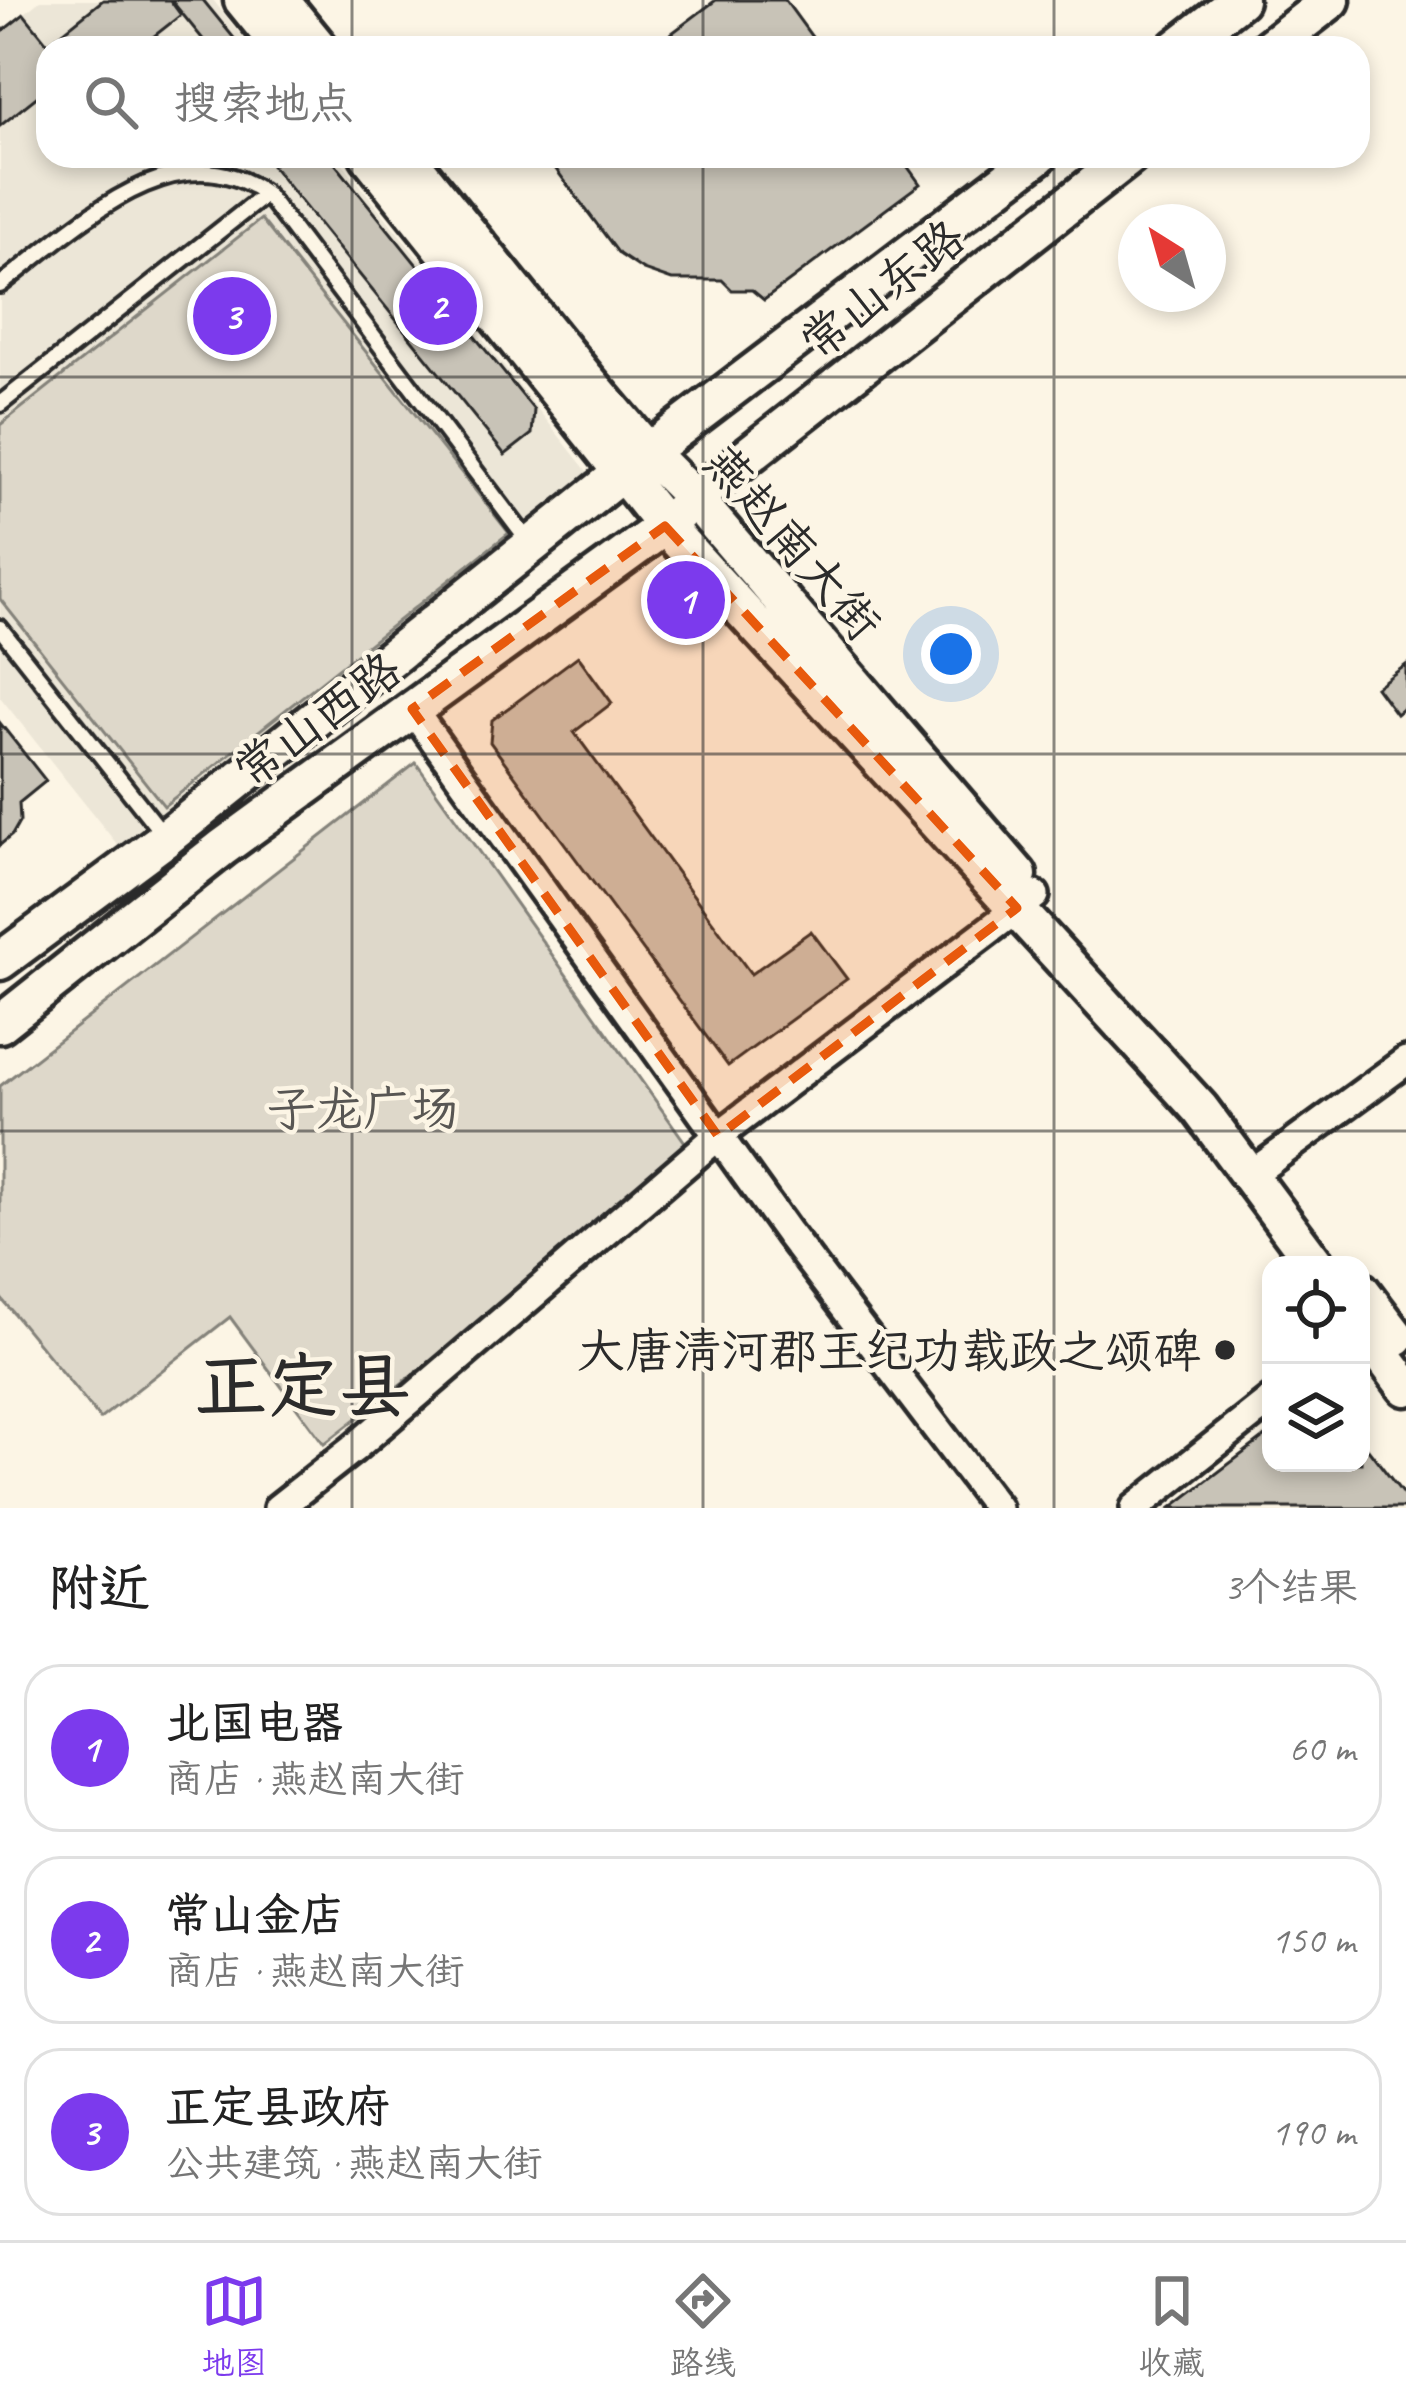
<!DOCTYPE html>
<html lang="zh">
<meta charset="utf-8">
<style>
:root{--surface:#fff;--page:#f6f6f6;--text:#222;--muted:#767676;--line:#e0e0e0;--accent:#7c3aed}
body{margin:0;font-family:Caveat,"LXGW WenKai TC",sans-serif;background:var(--page);color:var(--text)}
.controls{position:absolute;right:36px;bottom:36px;display:grid;overflow:hidden;border-radius:24px;box-shadow:0 6px 18px #0003}
.controls button{width:108px;height:108px;display:grid;place-items:center;padding:0;border:0;border-bottom:3px solid var(--line);background:var(--surface);color:var(--text);font:60px sans-serif}
.compass{position:absolute;left:1118px;top:204px;width:108px;height:108px;border-radius:50%;background:var(--surface);box-shadow:0 6px 18px #0003;rotate:323deg}
.you{position:absolute;left:951px;top:654px;width:42px;height:42px;margin:-30px;border:9px solid #fff;border-radius:50%;background:#1a73e8;box-shadow:0 0 0 18px #1a73e833}
.badge{display:grid;place-items:center;width:78px;height:78px;border-radius:50%;background:var(--accent);color:#fff;font-size:39px;font-weight:700}
.pin{position:absolute;translate:-50% -50%;border:6px solid #fff;box-shadow:0 3px 12px #0006}
.list{margin:0;padding:0;list-style:none}
h2{display:flex;justify-content:space-between;align-items:center;height:156px;margin:0;padding:0 48px;font-size:51px}
h2 small{font-size:39px;font-weight:400;color:var(--muted)}
.list li{display:grid;grid-template-columns:78px 1fr auto;gap:36px;align-items:center;box-sizing:border-box;height:168px;margin:0 24px 24px;padding:0 24px;border:3px solid var(--line);border-radius:36px}
.list b{display:block;font-size:45px;white-space:nowrap}
.list p{margin:0;font-size:39px;white-space:nowrap;color:var(--muted)}
.list em{font-size:39px;font-style:normal;color:var(--muted)}
.icon{flex:none;width:66px;height:66px;fill:none;stroke:currentColor;stroke-width:2;stroke-linecap:round;stroke-linejoin:round}
.map{position:relative;flex:none;width:1406px;height:1508px;overflow:hidden}
.search{position:absolute;background:var(--surface);box-shadow:0 6px 18px #0003;left:36px;right:36px;top:36px;height:132px;display:flex;align-items:center;gap:30px;box-sizing:border-box;padding:0 42px;border-radius:36px;color:var(--muted);font-size:45px}
.sheet{height:732px;background:var(--surface)}
nav{display:flex;justify-content:space-around;align-items:center;box-sizing:border-box;height:168px;border-top:3px solid var(--line);background:var(--surface);font-size:33px;color:var(--muted)}
nav a{display:grid;justify-items:center;gap:6px}
nav .on{color:var(--accent)}
.map>svg:first-child{display:block}
.built{fill:#ece6d7}
.green{fill:#ded8ca;stroke:#84827a;stroke-width:3}
.building{fill:#c8c3b7;stroke:#2b2b2b;stroke-width:3}
.lines{fill:none;stroke-linecap:round;stroke-linejoin:round}
.lane-casing{stroke:#2b2b2b;stroke-width:22}
.street-casing{stroke:#2b2b2b;stroke-width:36}
.secondary-casing{stroke:#2b2b2b;stroke-width:45}
.lane{stroke:#fcf5e5;stroke-width:14}
.street{stroke:#fcf5e5;stroke-width:27}
.secondary{stroke:#fcf5e5;stroke-width:36}
.marked{fill:#e8590c;fill-opacity:0.2;stroke:#e8590c;stroke-width:9;stroke-dasharray:24 15;stroke-linejoin:round}
.grid{fill:none;stroke:#2b2b2b;stroke-width:3;stroke-opacity:0.55}
.poi-dot{fill:#2b2b2b;stroke:#fcf5e5;stroke-width:4.5}
.labels{text-anchor:middle;stroke-width:9;stroke-linejoin:round;paint-order:stroke}
.street-label{font-size:48px;fill:#2b2b2b;stroke:#fcf5e5}
.park-label{font-size:48px;fill:#585653;stroke:#fcf5e5}
.poi-label{font-size:48px;fill:#2b2b2b;stroke:#fcf5e5;text-anchor:end}
.town-label{font-size:72px;font-weight:bold;fill:#2b2b2b;stroke:#fcf5e5}
</style>
<div class="map">
<svg width="1406" height="1508" viewBox="0 0 1406 1508">
<rect width="100%" height="100%" fill="#fcf5e5"/>
<filter id="ink" filterUnits="userSpaceOnUse"><feTurbulence type="fractalNoise" baseFrequency=".00833" numOctaves="2"/><feDisplacementMap in="SourceGraphic" scale="24" xChannelSelector="R" yChannelSelector="G"/><feConvolveMatrix kernelMatrix="1 2 1 2 8 2 1 2 1" color-interpolation-filters="sRGB"/></filter>
<g filter="url(#ink)">
<path class="built" d="M41,0H213L251,48H48V156H337L590,475L120,848L0,697V33Z"/>
<path class="green" d="M261,219L509,533L164,806L0,599V425Z
M416,763L694,1155L324,1444L230,1317L100,1419L0,1297V1086Z"/>
<path class="building" d="M103,0H170L181,15L139,48H48V88L0,126V33L24,14L48,44Z
M171,0H203L242,48H210Z
M716,0H785L820,48H652Z
M264,156H329L534,410L532,434L505,455Z
M546,156H900L920,184L764,300L752,290H732L722,280H672L643,270L619,254Z
M578,656L612,703L574,732L751,974L811,931L847,979L728,1066L490,742L492,720Z
M1406,665V706L1396,714L1376,687Z
M0,723L46,781L19,803L20,821L12,835L0,845Z
M1271,1432V1463H1361V1440L1406,1498V1508H1171Z"/>
<g class="lines">
<g class="lane-casing">
<path id="lane" d="M0,285C72,231 174,126 266,194
M0,404L266,194L528,541
M0,628L166,838"/>
</g>
<g class="street-casing">
<path id="street" d="M412,709L788,1233L997,1508
M1264,1165L1406,1061
M278,1508L353,1449L718,1136L1035,895
M1135,1508L1271,1400"/>
</g>
<g class="secondary-casing">
<path id="secondary" d="M243,0L282,48
M280,0L319,48
M1177,48L1239,0
M1269,48L1331,0
M369,156L665,526L1200,1109L1316,1265
M406,156L586,379L648,452L694,498L1018,875
M0,961L166,838L648,452L1038,156
M0,1024L222,848L665,526L694,498L1130,156
M1361,1291L1396,1337
M1361,1326L1406,1387"/>
</g>
<use href="#lane" class="lane"/>
<use href="#street" class="street"/>
<use href="#secondary" class="secondary"/>
</g>
</g>
<path class="marked" d="M665,526L1017,908L718,1136L412,709Z"/>
<path class="grid" d="M352,0V48M703,0V48M1054,0V48M352,156V1508M703,156V1508M1054,156V1508M0,377H1406M0,754H1406M0,1131H1406"/>
<circle class="poi-dot" cx="1225" cy="1350" r="12"/>
<g class="labels">
<g class="street-label">
<text transform="translate(882 289) rotate(-38)" y="17">常山东路</text>
<text transform="translate(793 542) rotate(49)" y="17">燕赵南大街</text>
<text transform="translate(317 719) rotate(-36)" y="17">常山西路</text>
</g>
<g class="park-label">
<text x="363" y="1125">子龙广场</text>
</g>
<g class="poi-label">
<text x="1201" y="1367">大唐清河郡王纪功载政之颂碑</text>
</g>
<g class="town-label">
<text x="303" y="1410">正定县</text>
</g>
</g>
</svg>
<div class="controls">
<button><svg class="icon" aria-label="locate" viewBox="0 0 24 24"><circle cx="12" cy="12" r="6"/><path d="M12 2v4M12 18v4M2 12h4M18 12h4"/></svg></button>
<button><svg class="icon" aria-label="layers" viewBox="0 0 24 24"><path d="M12 4l9 5-9 5-9-5zM3 14l9 5 9-5"/></svg></button>
</div>
<svg class="compass" viewBox="-18 -18 36 36"><path d="M0-13l5 13h-10z" fill="#e53935"/><path d="M0 13l5-13h-10z" fill="#767676"/></svg>
<div class="you"></div>
<div class="pin badge" style="left:686px;top:600px">1</div>
<div class="pin badge" style="left:438px;top:306px">2</div>
<div class="pin badge" style="left:232px;top:316px">3</div>
<div class="search"><svg class="icon" aria-label="search" viewBox="0 0 24 24"><circle cx="10" cy="10" r="6"/><path d="M15 15l6 6"/></svg>搜索地点</div>
</div>
<section class="sheet">
<h2>附近<small>3个结果</small></h2>
<ul class="list">
<li><span class="badge">1</span><div><b>北国电器</b><p>商店 · 燕赵南大街</p></div><em>60 m</em></li>
<li><span class="badge">2</span><div><b>常山金店</b><p>商店 · 燕赵南大街</p></div><em>150 m</em></li>
<li><span class="badge">3</span><div><b>正定县政府</b><p>公共建筑 · 燕赵南大街</p></div><em>190 m</em></li>
</ul>
</section>
<nav>
<a class="on"><svg class="icon" aria-label="map" viewBox="0 0 24 24"><path d="M3 6l6-2 6 2 6-2v14l-6 2-6-2-6 2zM9 4v14M15 6v14"/></svg>地图</a>
<a><svg class="icon" aria-label="directions" viewBox="0 0 24 24"><path d="M12 3l9 9-9 9-9-9zM9 14v-3h6M13 9l2 2-2 2"/></svg>路线</a>
<a><svg class="icon" aria-label="saved" viewBox="0 0 24 24"><path d="M7 4h10v16l-5-4-5 4z"/></svg>收藏</a>
</nav>
